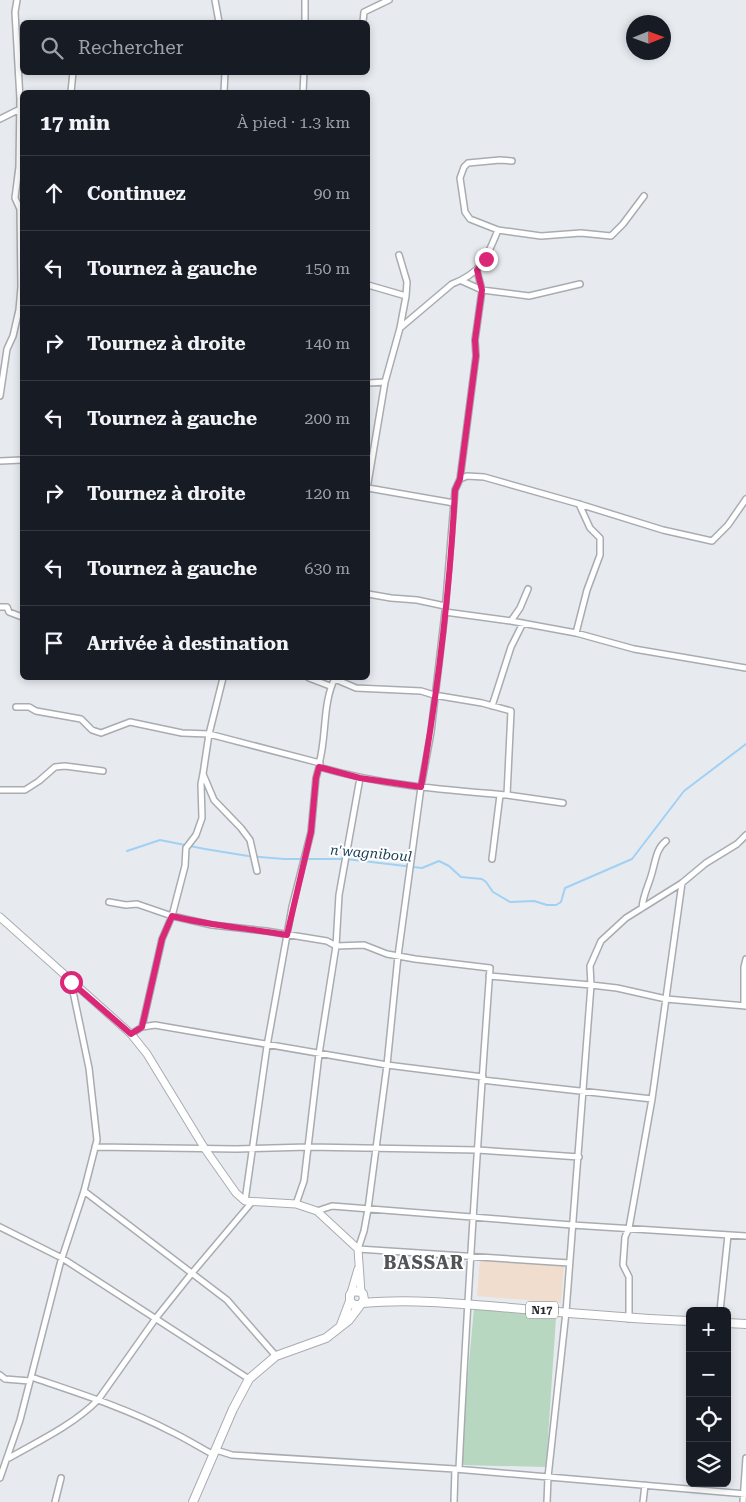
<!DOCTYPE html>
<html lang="fr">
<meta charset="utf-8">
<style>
:root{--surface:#171b24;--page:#242831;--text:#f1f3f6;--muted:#9ea1a6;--line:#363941}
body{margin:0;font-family:"Roboto Serif",serif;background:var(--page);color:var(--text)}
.controls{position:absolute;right:15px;bottom:15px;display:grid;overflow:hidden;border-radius:8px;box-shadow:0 2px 8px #0003}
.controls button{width:45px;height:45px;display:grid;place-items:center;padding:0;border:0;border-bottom:1px solid var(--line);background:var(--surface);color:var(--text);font:25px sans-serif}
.compass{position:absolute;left:626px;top:15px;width:45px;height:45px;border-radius:50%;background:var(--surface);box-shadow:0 2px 8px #0003;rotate:89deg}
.stop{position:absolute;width:15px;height:15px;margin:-11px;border:4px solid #db2777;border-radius:50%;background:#fff}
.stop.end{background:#db2777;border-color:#fff;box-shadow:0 1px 5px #0008}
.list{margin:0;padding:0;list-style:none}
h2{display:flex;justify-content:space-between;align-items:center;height:65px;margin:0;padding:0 20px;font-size:21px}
h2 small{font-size:16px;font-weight:400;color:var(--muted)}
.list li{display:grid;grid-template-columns:32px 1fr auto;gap:15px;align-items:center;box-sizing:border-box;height:75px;padding:0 20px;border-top:1px solid var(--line)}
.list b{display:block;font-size:19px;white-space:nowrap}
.list em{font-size:16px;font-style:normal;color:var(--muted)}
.icon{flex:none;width:28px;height:28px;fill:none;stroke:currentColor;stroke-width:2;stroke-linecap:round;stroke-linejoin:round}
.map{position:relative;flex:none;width:746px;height:1502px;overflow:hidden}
.search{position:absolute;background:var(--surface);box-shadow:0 2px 8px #0003;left:20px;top:20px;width:350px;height:55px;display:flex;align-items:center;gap:12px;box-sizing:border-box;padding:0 18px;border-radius:8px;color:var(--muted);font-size:19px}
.panel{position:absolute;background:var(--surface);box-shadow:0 2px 8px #0003;left:20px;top:90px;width:350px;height:590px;border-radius:8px}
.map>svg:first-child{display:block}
.commercial{fill:#f0ddcd}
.green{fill:#b8d7c0}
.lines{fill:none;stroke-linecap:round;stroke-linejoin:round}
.stream{stroke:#a0d1f3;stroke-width:2}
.street-casing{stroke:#a8acb1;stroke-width:8}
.secondary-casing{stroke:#a8acb1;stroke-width:9}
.primary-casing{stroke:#a8acb1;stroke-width:10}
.street{stroke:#fff;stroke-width:5}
.secondary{stroke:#fff;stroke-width:7}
.primary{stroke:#fff;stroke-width:8}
.route{stroke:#db2777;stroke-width:6}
.labels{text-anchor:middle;stroke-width:4;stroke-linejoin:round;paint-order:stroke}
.shield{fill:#fff;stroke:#68696a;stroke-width:1}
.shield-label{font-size:11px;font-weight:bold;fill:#27292a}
.water-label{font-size:14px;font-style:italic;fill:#163b53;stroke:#fff}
.district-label{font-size:18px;font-weight:bold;letter-spacing:1px;fill:#515458;stroke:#fff}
</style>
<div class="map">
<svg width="746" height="1502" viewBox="0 0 746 1502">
<rect width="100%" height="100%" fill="#e7ebf0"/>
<path class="commercial" d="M480,1260L564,1266L561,1303L477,1296Z"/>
<path class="green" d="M474,1308L556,1318L546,1467L461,1465L465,1417H464Z"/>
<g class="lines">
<path class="stream" d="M127,851L160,840L205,849L248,856L284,859H346L422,868L439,861L449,866L461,877L482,879L486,882L493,892L510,902L534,901L547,905H556L561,902L565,888L632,859L684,791L746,744"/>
<g class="street-casing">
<path id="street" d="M215,0L219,22
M305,0V22
M363,22L364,12L389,0
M71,92L73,72
M224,92L225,72
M303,92L304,72
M0,119L20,109
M498,230L541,236L581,233L611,236L623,224L644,196
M462,281L482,290L529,296L580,284
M368,285L406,296
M400,328L452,284C482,273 487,257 498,230L470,219L465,212L460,178L464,167L468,163L500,160L512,161
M368,383L385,382
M0,396L7,349L13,336L19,310L21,287L20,209L15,198L19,167L20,99L15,12L17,0
M0,461L22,460
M460,479L476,356L475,340L482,290L477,271
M368,483L385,382L400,328L406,296L407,282L399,255
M368,488L454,503
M368,594L391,598L417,600L445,606
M0,607H7L9,612L22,617
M445,612L511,621L576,633L634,649L746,668
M511,621L520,608L528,589
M576,633L587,590L600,555V538L590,528L579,504
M309,678L330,686
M492,706L511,647L523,623
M16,707H29L36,711L81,719L92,730L101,733L130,722L182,733L209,734L320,763
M319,764C327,736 322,704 335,678
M203,774L214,800L241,828L250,840L257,871
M0,790H25L39,781L55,767L65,766L103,771
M507,795L563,803
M492,859L500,795
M109,902L126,905L137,904L172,916L212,925L266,931L327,941L336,946L364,945L387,954L415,959L490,968C478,1135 467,1302 459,1469
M642,908C643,894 650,883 653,869C656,858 657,848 666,841
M489,976L591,985L617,988L666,999L746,1006
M744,1006V967L746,959
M142,1027L162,939L172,916L185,866L186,848L196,835L202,818L201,784L203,774L209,734L223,678
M131,1034L142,1027L155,1025L387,1065L483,1077
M482,1080L652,1099
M95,1147L236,1149L308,1147L478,1150L579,1157
M84,1191L227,1300L276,1356
M245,1201L267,1046L292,907L311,832L316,778L319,767C380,785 444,790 507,795L511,711L482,703L434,695L421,691L356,688L335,679
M296,1204L304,1181L319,1054L336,946L339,895L360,778
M317,1211L332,1206L572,1225L746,1236
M0,1227L62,1258L249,1379
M569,1263L358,1249L364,1231L368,1209L387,1065L398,956L421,787L431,732L445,612L455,490L460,479L467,476L484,477L579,504L663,530L712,541L728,525L746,499
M720,1311L728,1235
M629,1319V1277L623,1265L625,1237L629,1228L652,1099L682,883
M0,1375L5,1379L30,1381
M31,1377C78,1393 126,1408 170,1431C185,1438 199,1447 214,1455
M216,1450L232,1455L455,1469L746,1494
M9,1458C39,1441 73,1425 98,1400L156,1318L192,1273L252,1202
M0,1478L20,1420L60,1264L84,1191L97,1140L89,1068L71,982
M55,1502L61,1478
M454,1502L455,1469
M547,1502L548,1477L566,1312L591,985L590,966L601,941L626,918L682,883L706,863L737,844L746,835
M643,1502L645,1485
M743,1502L746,1458"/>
</g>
<g class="secondary-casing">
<path id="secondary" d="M0,917L131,1034L147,1054L205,1149L236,1193L245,1201L296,1204L317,1211L358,1249L361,1292
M351,1293L358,1269"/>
</g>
<g class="primary-casing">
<path id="primary" d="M363,1303C408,1299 454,1303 500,1307C563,1312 626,1319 690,1321
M727,1323L746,1324
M341,1325L350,1301
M193,1502L233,1409L249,1379L276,1356L326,1338L349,1320L364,1300L363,1294L361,1292L353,1291L350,1295V1301L354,1305H360"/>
</g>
<use href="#street" class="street"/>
<use href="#secondary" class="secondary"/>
<use href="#primary" class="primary"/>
</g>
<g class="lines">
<path class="route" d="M71,982L131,1034L142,1027L162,939L172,916C210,926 249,928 287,935L311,832L316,778L319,767L360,778L421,787C438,689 450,589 455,490L460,479L476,356L475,340L482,290L477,270L486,259"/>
</g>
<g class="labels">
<rect class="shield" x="526" y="1301.5" width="32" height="17" rx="4"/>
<g class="shield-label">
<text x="542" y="1314">N17</text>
</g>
<g class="water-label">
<text transform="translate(371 853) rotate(5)" y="5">n'wagniboul</text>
</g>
<g class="district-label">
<text x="424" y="1269">BASSAR</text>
</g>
</g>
</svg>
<div class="controls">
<button>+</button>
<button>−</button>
<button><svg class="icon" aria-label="locate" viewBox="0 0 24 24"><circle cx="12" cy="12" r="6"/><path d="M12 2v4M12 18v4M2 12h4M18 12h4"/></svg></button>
<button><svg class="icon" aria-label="layers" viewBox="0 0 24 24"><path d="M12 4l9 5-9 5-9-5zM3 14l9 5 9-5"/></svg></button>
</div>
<svg class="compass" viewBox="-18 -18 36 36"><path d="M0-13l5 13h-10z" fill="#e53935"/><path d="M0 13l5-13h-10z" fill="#9ea1a6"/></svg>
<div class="stop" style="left:71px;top:982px"></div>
<div class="stop end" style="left:486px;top:259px"></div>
<div class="search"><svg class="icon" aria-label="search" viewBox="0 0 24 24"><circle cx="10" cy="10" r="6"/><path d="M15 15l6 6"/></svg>Rechercher</div>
<section class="panel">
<h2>17 min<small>À pied · 1.3 km</small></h2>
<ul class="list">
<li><svg class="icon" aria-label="ahead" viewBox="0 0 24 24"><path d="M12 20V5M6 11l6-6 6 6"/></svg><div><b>Continuez</b></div><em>90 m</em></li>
<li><svg class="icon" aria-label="left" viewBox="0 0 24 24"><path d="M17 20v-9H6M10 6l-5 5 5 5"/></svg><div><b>Tournez à gauche</b></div><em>150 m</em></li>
<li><svg class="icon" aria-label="right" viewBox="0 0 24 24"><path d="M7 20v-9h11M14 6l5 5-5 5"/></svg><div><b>Tournez à droite</b></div><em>140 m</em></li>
<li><svg class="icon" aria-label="left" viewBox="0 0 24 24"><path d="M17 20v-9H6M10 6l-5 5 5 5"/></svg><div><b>Tournez à gauche</b></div><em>200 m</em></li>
<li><svg class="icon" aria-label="right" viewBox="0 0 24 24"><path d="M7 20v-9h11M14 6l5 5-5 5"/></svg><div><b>Tournez à droite</b></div><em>120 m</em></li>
<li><svg class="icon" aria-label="left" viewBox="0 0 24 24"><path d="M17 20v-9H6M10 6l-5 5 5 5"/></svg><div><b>Tournez à gauche</b></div><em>630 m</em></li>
<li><svg class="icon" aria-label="arrive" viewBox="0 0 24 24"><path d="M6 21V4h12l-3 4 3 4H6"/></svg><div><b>Arrivée à destination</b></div></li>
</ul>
</section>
</div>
